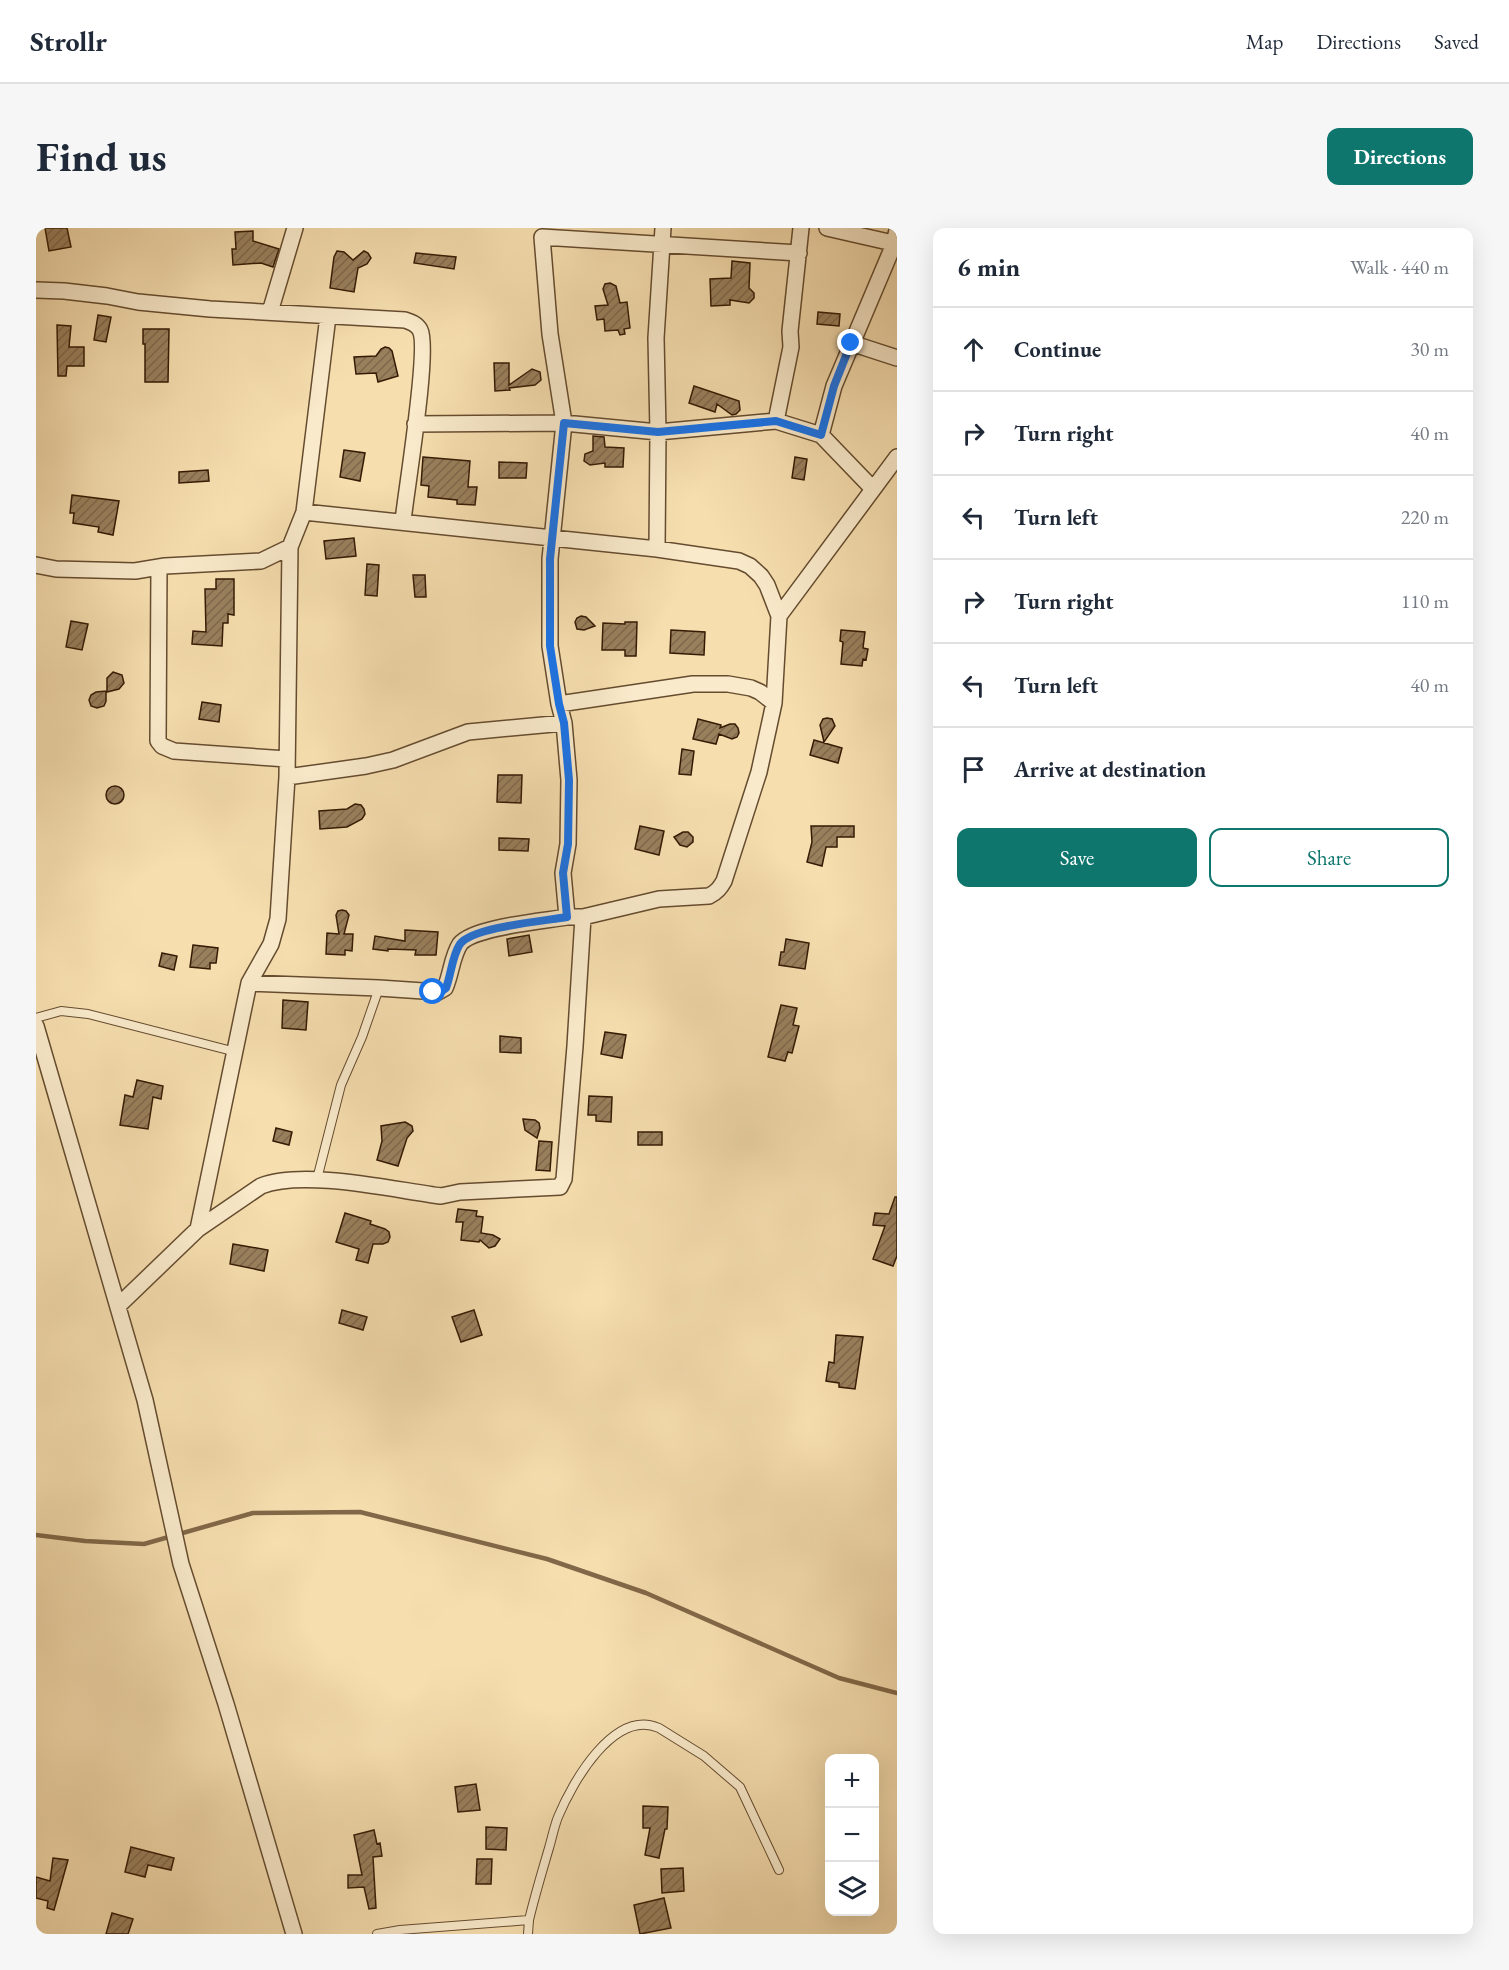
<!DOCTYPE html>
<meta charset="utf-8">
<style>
:root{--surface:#fff;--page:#f6f6f7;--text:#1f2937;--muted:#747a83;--line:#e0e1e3;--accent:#0f766e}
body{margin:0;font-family:"EB Garamond",serif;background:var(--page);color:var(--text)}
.controls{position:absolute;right:18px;bottom:18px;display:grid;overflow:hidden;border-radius:12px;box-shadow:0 6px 24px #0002}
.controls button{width:54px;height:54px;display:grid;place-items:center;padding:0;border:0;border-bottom:2px solid var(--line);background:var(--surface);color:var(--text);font:30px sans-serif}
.stop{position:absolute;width:18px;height:18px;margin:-14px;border:4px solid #1a73e8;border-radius:50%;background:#fff}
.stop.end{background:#1a73e8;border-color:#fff;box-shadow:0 2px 6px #0008}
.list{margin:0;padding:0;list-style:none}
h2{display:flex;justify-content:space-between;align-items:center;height:78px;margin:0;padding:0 24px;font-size:26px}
h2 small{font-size:20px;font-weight:400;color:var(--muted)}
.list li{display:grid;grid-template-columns:39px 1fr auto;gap:18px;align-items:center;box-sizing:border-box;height:84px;padding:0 24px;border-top:2px solid var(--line)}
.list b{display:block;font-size:22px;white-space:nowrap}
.list em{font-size:20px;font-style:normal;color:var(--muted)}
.actions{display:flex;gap:12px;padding:18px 24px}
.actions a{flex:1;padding:14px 0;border:2px solid var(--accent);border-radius:12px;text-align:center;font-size:21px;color:var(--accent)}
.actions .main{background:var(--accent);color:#fff}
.icon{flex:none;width:33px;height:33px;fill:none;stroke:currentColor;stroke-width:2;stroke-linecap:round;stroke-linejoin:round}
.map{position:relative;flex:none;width:861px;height:1706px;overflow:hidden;border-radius:12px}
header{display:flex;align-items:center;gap:36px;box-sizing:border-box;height:84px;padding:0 30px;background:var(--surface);border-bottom:2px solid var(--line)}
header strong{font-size:28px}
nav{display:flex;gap:33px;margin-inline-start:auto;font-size:21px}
.intro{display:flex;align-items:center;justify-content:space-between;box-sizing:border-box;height:144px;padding:0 36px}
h1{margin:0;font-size:42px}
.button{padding:15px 27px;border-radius:12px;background:var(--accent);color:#fff;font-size:21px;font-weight:700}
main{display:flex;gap:36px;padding:0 36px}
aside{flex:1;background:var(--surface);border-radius:12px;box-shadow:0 6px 24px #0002}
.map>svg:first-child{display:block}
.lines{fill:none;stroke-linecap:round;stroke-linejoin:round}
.stream{stroke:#816848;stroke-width:4.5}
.building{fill:url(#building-hatch);stroke:#351b04;stroke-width:1.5}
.lane-casing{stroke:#654c2f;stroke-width:10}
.street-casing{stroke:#654c2f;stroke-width:18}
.lane{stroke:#f9eacb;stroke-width:8}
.street{stroke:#f9eacb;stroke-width:15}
.route{stroke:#1a73e8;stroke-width:8}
</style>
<header>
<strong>Strollr</strong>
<nav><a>Map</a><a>Directions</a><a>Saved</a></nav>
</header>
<div class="intro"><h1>Find us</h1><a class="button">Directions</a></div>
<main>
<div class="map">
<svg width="861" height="1706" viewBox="0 0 861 1706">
<defs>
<pattern id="building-hatch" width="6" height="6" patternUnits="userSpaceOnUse" patternTransform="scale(1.5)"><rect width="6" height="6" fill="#99805d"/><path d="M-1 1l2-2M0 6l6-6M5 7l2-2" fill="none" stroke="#7e684b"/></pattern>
</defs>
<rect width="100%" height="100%" fill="#f6deaf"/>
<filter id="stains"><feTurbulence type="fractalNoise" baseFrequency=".00333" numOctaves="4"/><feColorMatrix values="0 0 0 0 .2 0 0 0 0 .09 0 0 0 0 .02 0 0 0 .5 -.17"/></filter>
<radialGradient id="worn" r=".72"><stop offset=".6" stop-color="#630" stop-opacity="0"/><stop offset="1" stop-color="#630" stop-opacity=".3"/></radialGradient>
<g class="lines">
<path class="stream" d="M0,1307L49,1313L108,1316L217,1285L324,1284L511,1331L610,1365L803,1450L861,1465"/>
</g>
<path class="building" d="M9,0H31L35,19L13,23Z
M217,3V13L243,21L237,39L225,35L197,37L196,21H200L199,4Z
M301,23L308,24L317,32L328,23L332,25L335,30L331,36L322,40L318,64L294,60L298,29Z
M380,25L420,29L418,41L378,35Z
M696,33L714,35L713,60L718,65V70L713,75L694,72V77L675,78L674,51L695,50Z
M574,55L580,58L584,75L591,74L594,100L588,101L589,106L584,107L582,102L569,103L568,91L561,92L559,78L572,77L567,61L569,56Z
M782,84L804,86L803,98L781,96Z
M62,87L75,89L70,114L58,112Z
M21,97L35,98L33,119H48V138H31L30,148H22Z
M107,101H133L132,154H109V116H107Z
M349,119L353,120L356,123L362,148L342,154L340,145L320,146L318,129L340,128L345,121Z
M458,135H473V157L496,141L504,144L505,152L499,157L473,160L474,162L459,163Z
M658,158L703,173L704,182L700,186L696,187L681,176L679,184L653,175Z
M557,208L568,209L569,219L588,220L587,239H569V235L554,237L548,233L549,226L557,223Z
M308,222L329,225L324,253L304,249Z
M387,229L434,233L432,259H441L439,277L421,276V272L392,269L393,258L385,257Z
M759,229L771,231L768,252L756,250Z
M463,234L491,235L490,250H463Z
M172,242L173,253L143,255V244Z
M36,267L83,273L77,307L62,304L63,299L37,295L38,285H34Z
M318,310L320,328L290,331L288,313Z
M331,336L343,337L341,368L329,367Z
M377,347H389L390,369H379Z
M180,351H198V387L192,386V395H187L186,418L156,416L157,403L170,404L169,361H180Z
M545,388L550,389L559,398L548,402L541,401L539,394L541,390Z
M35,393L52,396L46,422L30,419Z
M589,394H601L600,428H589V422H566L567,395L589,396Z
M635,402L669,404L668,427L634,425Z
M805,402L829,404L827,420L832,421L830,432L827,431L826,438L805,436L807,414L804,413Z
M77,444L86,447L88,455L83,461L71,464V450Z
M70,463V473L68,478L61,480L55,478L53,472L55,467L60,464Z
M166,474L185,477L183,494L163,491Z
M791,490L796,491L799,498L788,514L784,497L787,491Z
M662,491L685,497L684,500L694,496H699L702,500L703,505L701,509L696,511L683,506L680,516L657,511Z
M778,512L806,520L802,535L774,527Z
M646,521L658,523L655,547L643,546Z
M462,547H486L485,575L461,574Z
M70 567a9 9 0 1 1 18 0a9 9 0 1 1-18 0Z
M319,576L325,577L328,581L329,586L326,591L311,599L284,601L283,583L311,581Z
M604,598L628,603L623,627L599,621Z
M775,598H818V609H801V619H790L786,638L771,634L776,614Z
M647,604H652L657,609V614L651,619L644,617L638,609Z
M463,610L493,611L492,623L463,622Z
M306,682L310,683L313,687L308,706H317L316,723L309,722V727L290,726L291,705L303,706L300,687L302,683Z
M369,702L402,704L400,727H379L380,722L352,721V723L337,721L339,708L369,713Z
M493,707L496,724L473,728L471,711Z
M750,711L773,715L769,741L743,737L745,724H748Z
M157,717L182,720L180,735H174V741L154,739Z
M126,725L141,728L138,742L123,738Z
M247,772L272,774L270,802L246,800Z
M745,777L761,780L757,797L763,798L756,825L752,824L749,833L732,829Z
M569,804L590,807L586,830L565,826Z
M464,808L485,810V825L464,824Z
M101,852L127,858L125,871L117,869L112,901L84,897L89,867L97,869Z
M553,868L576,869L575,894L560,893V887H552Z
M487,891L499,892L503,895L504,900L501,910L489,902Z
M369,894L376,898L377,903L371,910L362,938L341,932L346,913L345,898Z
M240,900L256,904L253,917L237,913Z
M602,904H626V917H602Z
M503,913L516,914L514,943L500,942Z
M859,969H861V1028L857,1038L837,1031L849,998L837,997L839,985L853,986Z
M422,981L441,983L440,988L447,989L445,1005L457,1007L464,1011L459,1018L453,1020L444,1012L443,1014L425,1012L427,994H420Z
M309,985L335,993L334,996L349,1001L353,1004L354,1009L352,1014L347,1016H337L332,1035L320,1032L323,1021L300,1014Z
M197,1016L232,1022L228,1043L194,1036Z
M306,1082L331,1089L327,1102L303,1095Z
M438,1082L446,1107L425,1114L416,1089Z
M800,1107L827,1109L819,1161L803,1159V1155L790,1153L793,1134L798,1135Z
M440,1556L444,1582L422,1584L419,1559Z
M607,1578L632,1579L631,1601H629L623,1630L609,1627L614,1600H607Z
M450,1599L471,1600L470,1622L450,1621Z
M338,1602L341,1616L344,1615L346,1628L337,1629L340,1680L333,1681L328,1659L312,1660V1647H326L318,1607Z
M95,1619L138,1630L135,1642L112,1637L109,1649L89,1644Z
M17,1630L32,1632L18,1682L11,1680L12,1673L0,1670V1649L14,1653Z
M441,1631H456L455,1656H440Z
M647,1640L648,1663L626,1665L625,1641Z
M628,1670L635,1700L604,1706L598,1677Z
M76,1685L97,1691L92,1706H70Z"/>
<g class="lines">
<g class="lane-casing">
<path id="lane" d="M0,790L25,783L52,786L200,824
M281,951L305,857L326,809L343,760
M493,1692C499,1667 506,1644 513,1620C516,1610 518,1599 522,1589C536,1555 578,1480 623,1500L668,1528L704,1559L743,1642
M341,1706L364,1702L493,1692L492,1706"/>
</g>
<g class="street-casing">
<path id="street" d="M765,0L754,103L755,119L740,193L785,207L837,261
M791,0L861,16
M0,62L28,63L71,68L102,74L174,81L369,92C375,94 381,96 384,102C394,120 370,263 367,293
M234,84L259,0
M815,115L861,130
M379,196L528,195L622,204L740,193
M785,207L798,158L858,16L861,2
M268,284L621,321L703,333L714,338L725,348L731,357L743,388L738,475L723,544L688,653C684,660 681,664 673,668L623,671L547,689H531L527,645L532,616L533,552L528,495L523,476L514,418V331L528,195L514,106L506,9L763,25
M621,321L622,204L620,110L627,0
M0,337L20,341L99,343L129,338L225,333L254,319
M123,339L122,513L126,518L138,523L251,531
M743,388L861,229
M523,476L657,456H692L715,460L724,464L738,475
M251,549L330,538L357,532L432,504L528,495
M213,755L343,760L402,764L409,760C415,747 416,728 424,716C437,699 508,693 531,689
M0,798L109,1172L145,1336L190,1476L258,1706
M162,1001L213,755L235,716L242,691L251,549L254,319L268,284L292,88
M82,1078L162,1001L225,958C268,941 358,962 405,968L424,964L524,959L528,951L539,818L547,689"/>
</g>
<use href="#lane" class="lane"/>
<use href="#street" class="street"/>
</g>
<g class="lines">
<path class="route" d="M397,764L406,763L410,760C415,747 416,728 424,716C437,699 508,693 531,689L527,645L532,616L533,552L528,495L523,476L514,418V331L528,195L622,204L740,193L785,207L798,158L815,115"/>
</g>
<rect width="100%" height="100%" filter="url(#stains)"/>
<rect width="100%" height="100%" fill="url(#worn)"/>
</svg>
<div class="controls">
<button>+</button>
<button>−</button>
<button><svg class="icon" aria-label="layers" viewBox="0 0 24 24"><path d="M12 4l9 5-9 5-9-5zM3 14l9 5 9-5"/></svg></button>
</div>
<div class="stop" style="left:397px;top:764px"></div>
<div class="stop end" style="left:815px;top:115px"></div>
</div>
<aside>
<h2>6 min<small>Walk · 440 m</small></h2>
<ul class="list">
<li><svg class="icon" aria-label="ahead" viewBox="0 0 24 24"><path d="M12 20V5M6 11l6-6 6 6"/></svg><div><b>Continue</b></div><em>30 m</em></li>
<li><svg class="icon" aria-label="right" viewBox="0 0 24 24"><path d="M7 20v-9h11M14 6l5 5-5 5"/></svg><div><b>Turn right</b></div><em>40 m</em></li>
<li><svg class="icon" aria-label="left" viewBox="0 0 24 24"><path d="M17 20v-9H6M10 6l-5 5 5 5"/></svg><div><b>Turn left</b></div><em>220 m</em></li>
<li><svg class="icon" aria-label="right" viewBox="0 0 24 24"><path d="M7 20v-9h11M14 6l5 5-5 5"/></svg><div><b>Turn right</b></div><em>110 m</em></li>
<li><svg class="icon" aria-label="left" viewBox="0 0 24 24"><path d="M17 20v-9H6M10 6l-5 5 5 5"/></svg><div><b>Turn left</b></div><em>40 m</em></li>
<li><svg class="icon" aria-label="arrive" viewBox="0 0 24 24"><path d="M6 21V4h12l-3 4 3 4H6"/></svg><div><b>Arrive at destination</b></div></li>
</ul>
<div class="actions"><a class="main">Save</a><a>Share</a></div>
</aside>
</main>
